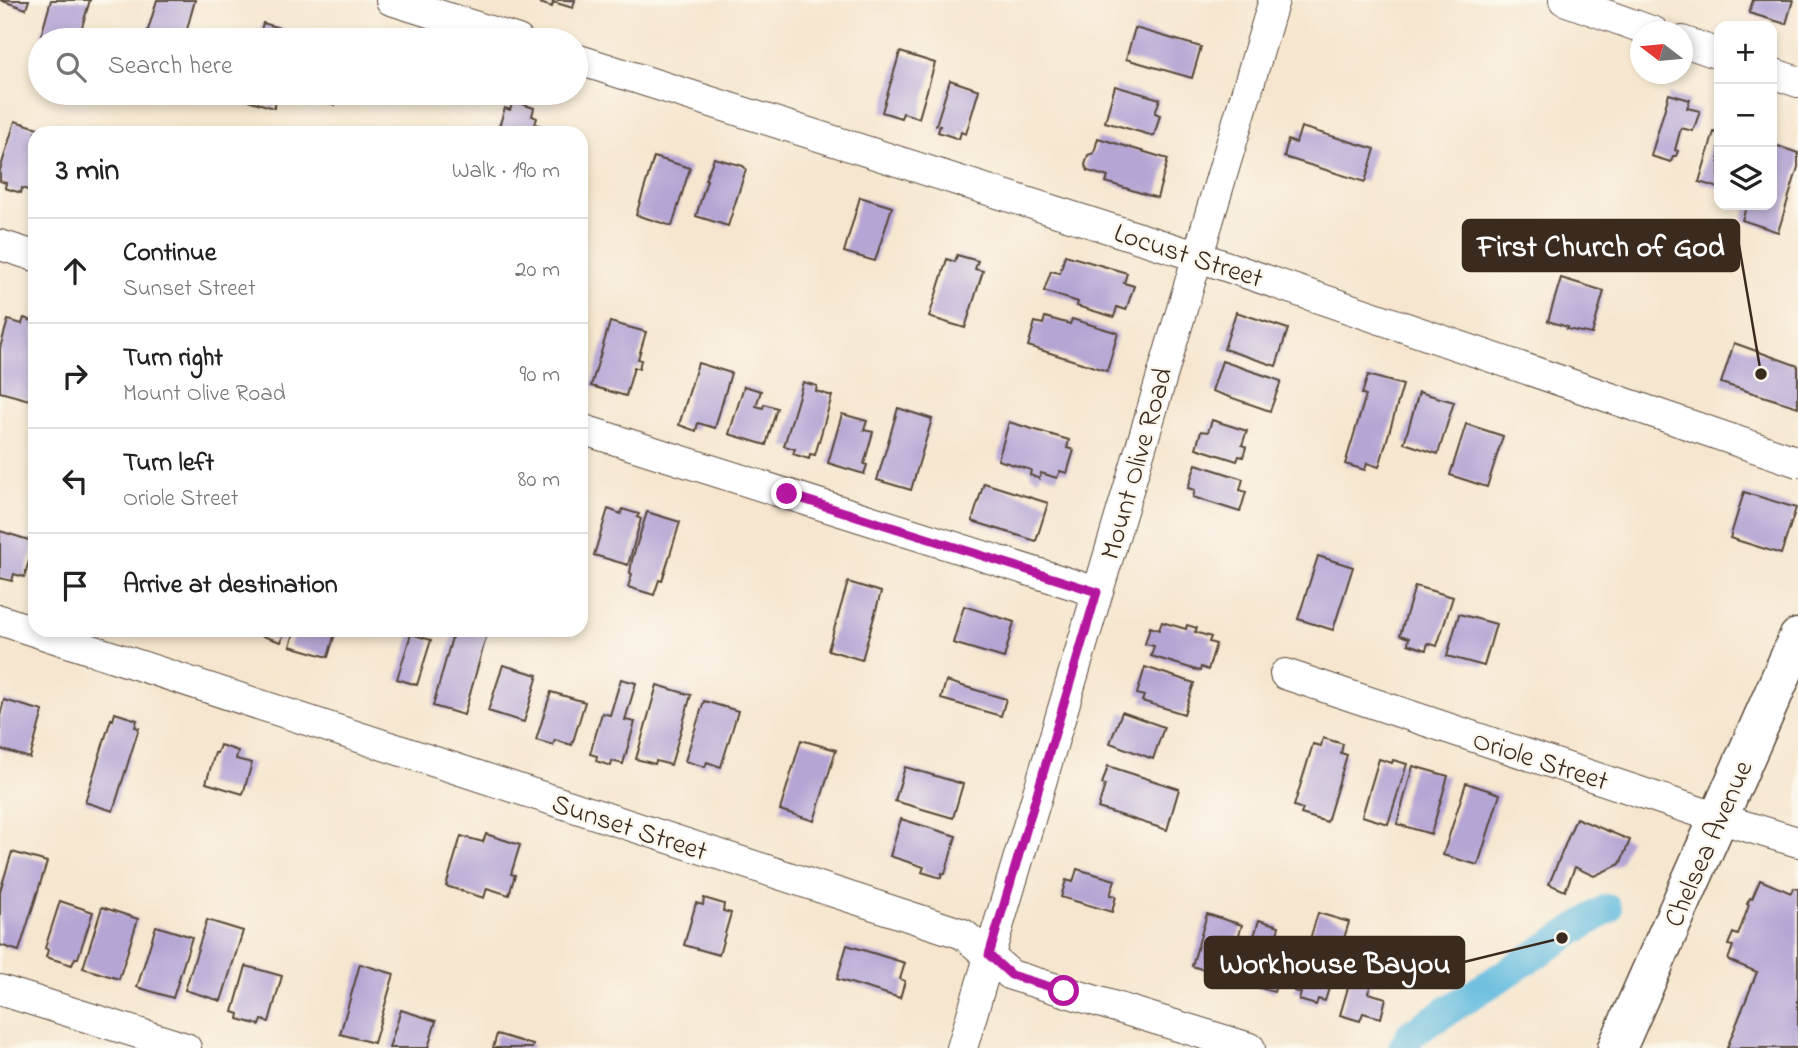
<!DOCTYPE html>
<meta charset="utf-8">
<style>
:root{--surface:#fff;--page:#f2f2f2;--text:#222;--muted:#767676;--line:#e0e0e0}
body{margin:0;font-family:"Indie Flower",sans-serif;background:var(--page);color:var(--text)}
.controls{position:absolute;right:21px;top:21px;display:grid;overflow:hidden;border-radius:14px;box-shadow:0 4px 10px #0003}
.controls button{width:63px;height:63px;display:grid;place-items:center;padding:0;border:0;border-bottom:2px solid var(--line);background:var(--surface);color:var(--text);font:35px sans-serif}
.compass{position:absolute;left:1630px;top:21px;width:63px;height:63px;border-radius:50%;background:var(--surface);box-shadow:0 4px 10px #0003;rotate:286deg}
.stop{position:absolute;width:21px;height:21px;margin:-16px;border:5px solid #b5179e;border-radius:50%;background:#fff}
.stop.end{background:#b5179e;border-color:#fff;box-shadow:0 2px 7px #0008}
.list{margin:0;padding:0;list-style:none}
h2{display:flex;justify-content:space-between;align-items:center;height:91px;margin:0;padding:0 28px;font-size:30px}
h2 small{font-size:23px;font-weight:400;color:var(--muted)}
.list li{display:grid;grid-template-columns:46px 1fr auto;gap:21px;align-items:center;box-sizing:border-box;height:105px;padding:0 28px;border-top:2px solid var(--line)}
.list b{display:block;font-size:26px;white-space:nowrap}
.list p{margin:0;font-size:23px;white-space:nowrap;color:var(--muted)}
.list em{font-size:23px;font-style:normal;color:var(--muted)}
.icon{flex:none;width:38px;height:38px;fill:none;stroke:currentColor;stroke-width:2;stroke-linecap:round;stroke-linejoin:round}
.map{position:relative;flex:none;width:1798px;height:1048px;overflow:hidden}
.search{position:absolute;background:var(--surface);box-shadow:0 4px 10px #0003;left:28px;top:28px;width:560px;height:77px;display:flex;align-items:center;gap:18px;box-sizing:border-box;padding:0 24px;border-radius:38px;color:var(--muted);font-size:26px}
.panel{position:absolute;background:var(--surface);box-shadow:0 4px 10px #0003;left:28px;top:126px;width:560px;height:511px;border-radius:21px}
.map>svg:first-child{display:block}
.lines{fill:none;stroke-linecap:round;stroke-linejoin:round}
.canal{stroke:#60bade;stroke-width:30}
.building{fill:#b5a5d4}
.street-casing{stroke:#574639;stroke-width:32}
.secondary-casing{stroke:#574639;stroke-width:41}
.street{stroke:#fff;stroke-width:30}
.secondary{stroke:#fff;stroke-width:38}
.route{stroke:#b5179e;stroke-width:9}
.labels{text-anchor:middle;stroke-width:5;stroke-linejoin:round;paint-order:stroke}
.street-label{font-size:28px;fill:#3b2a1e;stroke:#fbf7ec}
.leader{fill:none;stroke:#3b2a1e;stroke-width:2.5}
.callout-dot{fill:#3b2a1e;stroke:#fbf7ec;stroke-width:2.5}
.callout{fill:#3b2a1e;stroke:#3b2a1e;stroke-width:2.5}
.callout-label{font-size:30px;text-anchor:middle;font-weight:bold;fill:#fff}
</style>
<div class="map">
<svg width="1798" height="1048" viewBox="0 0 1798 1048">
<rect width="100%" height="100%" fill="#fbf7ec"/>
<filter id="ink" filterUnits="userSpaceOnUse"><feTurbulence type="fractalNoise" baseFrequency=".0143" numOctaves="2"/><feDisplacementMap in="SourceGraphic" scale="14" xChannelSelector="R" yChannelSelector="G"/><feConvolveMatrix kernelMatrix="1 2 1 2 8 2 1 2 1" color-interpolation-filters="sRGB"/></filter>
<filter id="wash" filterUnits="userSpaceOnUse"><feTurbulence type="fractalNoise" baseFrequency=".00686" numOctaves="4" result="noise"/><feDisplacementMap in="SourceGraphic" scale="28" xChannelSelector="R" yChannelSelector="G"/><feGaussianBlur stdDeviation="1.57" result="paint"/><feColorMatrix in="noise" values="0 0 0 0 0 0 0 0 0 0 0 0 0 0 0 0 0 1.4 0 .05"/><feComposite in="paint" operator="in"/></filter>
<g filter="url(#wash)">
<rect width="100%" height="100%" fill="#f6e6cf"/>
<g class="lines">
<path class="canal" d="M1403,1048L1411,1034L1607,909"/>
</g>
<g id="blocks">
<path class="building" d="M0,0H29L26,9Z
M51,0H90L78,40H56L41,36Z
M157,0H195L184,40H157L146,37Z
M541,0H575L573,8L553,2L552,7L540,3Z
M1753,0H1793L1786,24L1749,13Z
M263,23L296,33L294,40H258Z
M1135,28L1201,47L1192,78L1126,59Z
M900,52L935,63L919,118L903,113L901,118L882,112Z
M950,80L979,90L966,134L961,132L959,139L938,132L940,126L936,125Z
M1115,86L1160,99L1155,113L1160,115L1154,136L1105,122Z
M242,93H279L274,108L241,98Z
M304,93H339L335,105L303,95Z
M1669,94L1690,100L1687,108L1700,111L1693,131L1681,128L1675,150L1678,151L1676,156H1673L1671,162L1651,156Z
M513,101L534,108L532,116L537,118L535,124L553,130L552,133H497L505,108L510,110Z
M15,121L51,132L35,133V177L31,191L22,188L21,193L5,188L6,183L0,181V170Z
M1301,127L1375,149L1365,182L1284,157L1288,140L1296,143Z
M1714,132L1719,134V188L1699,182Z
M1098,138L1168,159L1157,198L1106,182L1108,177L1088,171L1085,165L1088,155L1094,153Z
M1772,144L1798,153V167L1778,232L1742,220L1747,205H1772Z
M654,157L690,168L672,226L636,215Z
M714,158L743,166L746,169L728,226L696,216L707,180H705Z
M860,197L892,207L875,261L844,252Z
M957,255L978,261L975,269L983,271L965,328L929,317L947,259L955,262Z
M1065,255L1127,273L1124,283L1134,286L1126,310L1117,307L1114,317L1077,306L1078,302L1044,291L1051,271L1060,273Z
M1561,278L1604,291L1592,334L1567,329L1568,327L1548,321Z
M1236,312L1288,329L1276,366L1224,349Z
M1045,317L1070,324L1072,319L1118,333L1107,371L1028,346L1035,322L1043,324Z
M24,318L35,322L33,401L0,392V348L8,320L22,324Z
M610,322L646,332L638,359L641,360L639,369L634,367L626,396L591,386Z
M1734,343L1798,366V407L1721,383Z
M1222,361L1281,381L1270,411L1212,391Z
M698,363L731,373L715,428L698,423L696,431L679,425Z
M1368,375L1403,385L1379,467L1367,463L1365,470L1345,464L1366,395L1362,394Z
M803,382L817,386L816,391L832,396L815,455L810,454L809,459L793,454L795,449L784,446Z
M744,386L761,391L756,406L763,408L764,404L777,408L766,445L729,434Z
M1419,392L1454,402L1438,454L1404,443Z
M898,408L932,419L911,490L877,480Z
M842,414L867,421L864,430L873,432L864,464L867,465L864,474L828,463Z
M1212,420L1247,431L1242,445L1246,447L1243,457L1239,456L1237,461L1196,448L1201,431L1208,432Z
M1009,422L1069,440L1067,448L1074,450L1067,473L1060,471L1057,478L1041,473L1039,479L1030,475L1031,470L998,460Z
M1466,424L1503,436L1487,487L1450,475Z
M1196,464L1243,479L1240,490L1246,492L1240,512L1193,497L1195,490L1188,488Z
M984,483L1048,503L1036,541L972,521Z
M1744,492L1796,508L1781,554L1730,538Z
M608,509L621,514L622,509L639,514L637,517L641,519L628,565L594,555Z
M647,512L680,522L662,581L659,580L654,595L628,587L632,574L630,573L632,560Z
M0,531L35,542L24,577L14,574L12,581L0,578Z
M1318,556L1353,567L1333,630L1298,619Z
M848,582L881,592L862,660L828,650Z
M1415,586L1453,597L1437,646L1428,643L1426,650L1408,644L1409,638L1400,635Z
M964,606L1014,622L1004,658L953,643Z
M1459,614L1496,624L1484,666L1447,656Z
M1162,622L1186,629L1187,625L1197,628L1195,632L1211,637L1209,642L1216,644L1208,670L1201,667L1200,671L1151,656L1154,646L1145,644L1150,627L1159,630Z
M244,630H285L281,642Z
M295,630H336L328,657L290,646Z
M454,630H474L487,634L464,715L433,706Z
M411,634L431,640L417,685L397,679Z
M503,665L538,675L524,722L488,711Z
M1145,667L1194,683L1184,714L1142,701L1144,696L1137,694Z
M621,679L636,683L625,720L635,722L623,764L612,761L611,766L596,761L597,756L590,754L602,713L610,715Z
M946,681L1006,699L1001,716L941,699Z
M657,685L691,695L671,765L656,761L655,764L636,759Z
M551,692L585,702L572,745L555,740L553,745L536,740Z
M4,700L43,711L30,758L0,749V716Z
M704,701L738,711L721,767L707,762L705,767L685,761Z
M1122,712L1164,727L1153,759L1110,743Z
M115,713L137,720L135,727L139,728L113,811L85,802L111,719L113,720Z
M1323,738L1343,744L1341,753L1347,755L1327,822L1301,814L1303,809L1294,806L1313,744L1321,746Z
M801,740L836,750L814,821L780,810Z
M220,745L238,751L236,759L252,763L243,794L206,783L215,753H217Z
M1379,759L1392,763L1393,760L1407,764L1388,824L1362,816Z
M1108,766L1179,789L1167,830L1098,808L1105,785L1102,784Z
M1413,766L1448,776L1431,834L1397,824Z
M905,767L963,784L953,818L895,801Z
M1466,783L1500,794L1478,865L1443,855Z
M1576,818L1630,840L1620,864L1594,876L1575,867L1565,891L1549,884Z
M901,819L956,836L945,874L942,873L941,878L922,872L924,867L890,856Z
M486,834L520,845L511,874L515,875L509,895L487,888L484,898L446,886L461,836L483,842Z
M12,852L47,862L19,951L0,945V891Z
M1077,869L1115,880L1110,895L1116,896L1112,912L1061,897L1066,880L1073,882Z
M1760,880L1791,893L1793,888L1798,889V1048H1727L1757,972L1728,960L1733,946L1728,945L1733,933L1738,935L1749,905L1747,904L1750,898L1752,899Z
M704,898L724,904L723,911L731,913L719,955L684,945L696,903L703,905Z
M60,901L93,912L78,958H75L72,965L46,957L48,950L45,948Z
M102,907L138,919L119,979L83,968Z
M1318,913L1349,922L1325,1001L1318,999L1316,1005L1299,1000L1301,993L1294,991Z
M1207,914L1242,925L1226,977L1192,966Z
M207,920L243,931L221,1001L185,990Z
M1259,920L1279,926L1277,935L1291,940L1274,992L1240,982Z
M156,926L192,937L173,998L137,987Z
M847,945L905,963L900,979L905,981L900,998L837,979Z
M1357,957L1385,965L1381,983L1372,981L1368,993L1386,998L1381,1018L1363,1013L1360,1021L1340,1015Z
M360,964L394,974L374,1043L340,1034Z
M246,966L282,976L269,1022L262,1020L260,1025L238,1019L239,1014L233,1012Z
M401,1010L436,1021L428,1048H389Z
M497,1034L533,1045L532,1048H493Z"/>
</g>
</g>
<g filter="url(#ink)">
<use href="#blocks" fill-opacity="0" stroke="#574639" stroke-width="2"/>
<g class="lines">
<g class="street-casing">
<path id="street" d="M391,0L518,40
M1564,0L1654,32
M1682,41L1719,54
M576,59L1196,256L1798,462
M1772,73L1798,82
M0,245L35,256
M581,429L1097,592
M0,620L963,934L1011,975L1250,1048
M1285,674L1718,818L1798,842
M0,990L186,1048
M962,1048L1274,0"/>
</g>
<g class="secondary-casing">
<path id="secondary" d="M1617,1048L1798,638"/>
</g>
<use href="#street" class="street"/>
<use href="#secondary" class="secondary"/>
</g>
</g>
<g class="lines" filter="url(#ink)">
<path class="route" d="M787,494L1097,592L989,955L1011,975L1064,991"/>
</g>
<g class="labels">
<g class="street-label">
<text transform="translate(1189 254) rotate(18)" y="10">Locust Street</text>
<text transform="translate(1135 463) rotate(-74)" y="10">Mount Olive Road</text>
<text transform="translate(1541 759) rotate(18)" y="10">Oriole Street</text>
<text transform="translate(630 826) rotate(18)" y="10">Sunset Street</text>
<text transform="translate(1707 843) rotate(-66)" y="10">Chelsea Avenue</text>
</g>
</g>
<path class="leader" d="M1761 374L1739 245M1562 938L1464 962"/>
<g class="callout-dot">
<circle cx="1761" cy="374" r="7"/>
<circle cx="1562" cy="938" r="7"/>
</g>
<g class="callout">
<rect x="1463" y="220" width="276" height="51" rx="7"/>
<rect x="1205" y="937" width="259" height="51" rx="7"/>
</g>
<g class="callout-label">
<text x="1601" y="256">First Church of God</text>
<text x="1335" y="973">Workhouse Bayou</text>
</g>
</svg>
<div class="controls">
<button>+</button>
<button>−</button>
<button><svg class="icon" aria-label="layers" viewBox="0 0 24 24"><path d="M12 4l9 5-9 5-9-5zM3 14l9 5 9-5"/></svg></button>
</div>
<svg class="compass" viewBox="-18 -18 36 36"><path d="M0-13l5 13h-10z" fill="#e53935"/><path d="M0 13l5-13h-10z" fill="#767676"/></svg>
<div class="stop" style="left:1064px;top:991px"></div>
<div class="stop end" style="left:787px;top:494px"></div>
<div class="search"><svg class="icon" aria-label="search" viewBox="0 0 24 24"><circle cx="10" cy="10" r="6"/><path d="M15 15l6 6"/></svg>Search here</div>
<section class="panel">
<h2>3 min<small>Walk · 190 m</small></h2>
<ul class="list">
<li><svg class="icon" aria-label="ahead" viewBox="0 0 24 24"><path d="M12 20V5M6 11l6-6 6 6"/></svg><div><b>Continue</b><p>Sunset Street</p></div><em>20 m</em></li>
<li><svg class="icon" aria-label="right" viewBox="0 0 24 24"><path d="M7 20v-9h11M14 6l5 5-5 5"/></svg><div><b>Turn right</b><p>Mount Olive Road</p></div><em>90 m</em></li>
<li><svg class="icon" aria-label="left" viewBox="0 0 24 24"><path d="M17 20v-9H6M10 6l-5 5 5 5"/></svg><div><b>Turn left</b><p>Oriole Street</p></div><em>80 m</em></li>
<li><svg class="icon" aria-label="arrive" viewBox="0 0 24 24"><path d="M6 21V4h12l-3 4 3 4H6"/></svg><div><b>Arrive at destination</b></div></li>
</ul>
</section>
</div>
